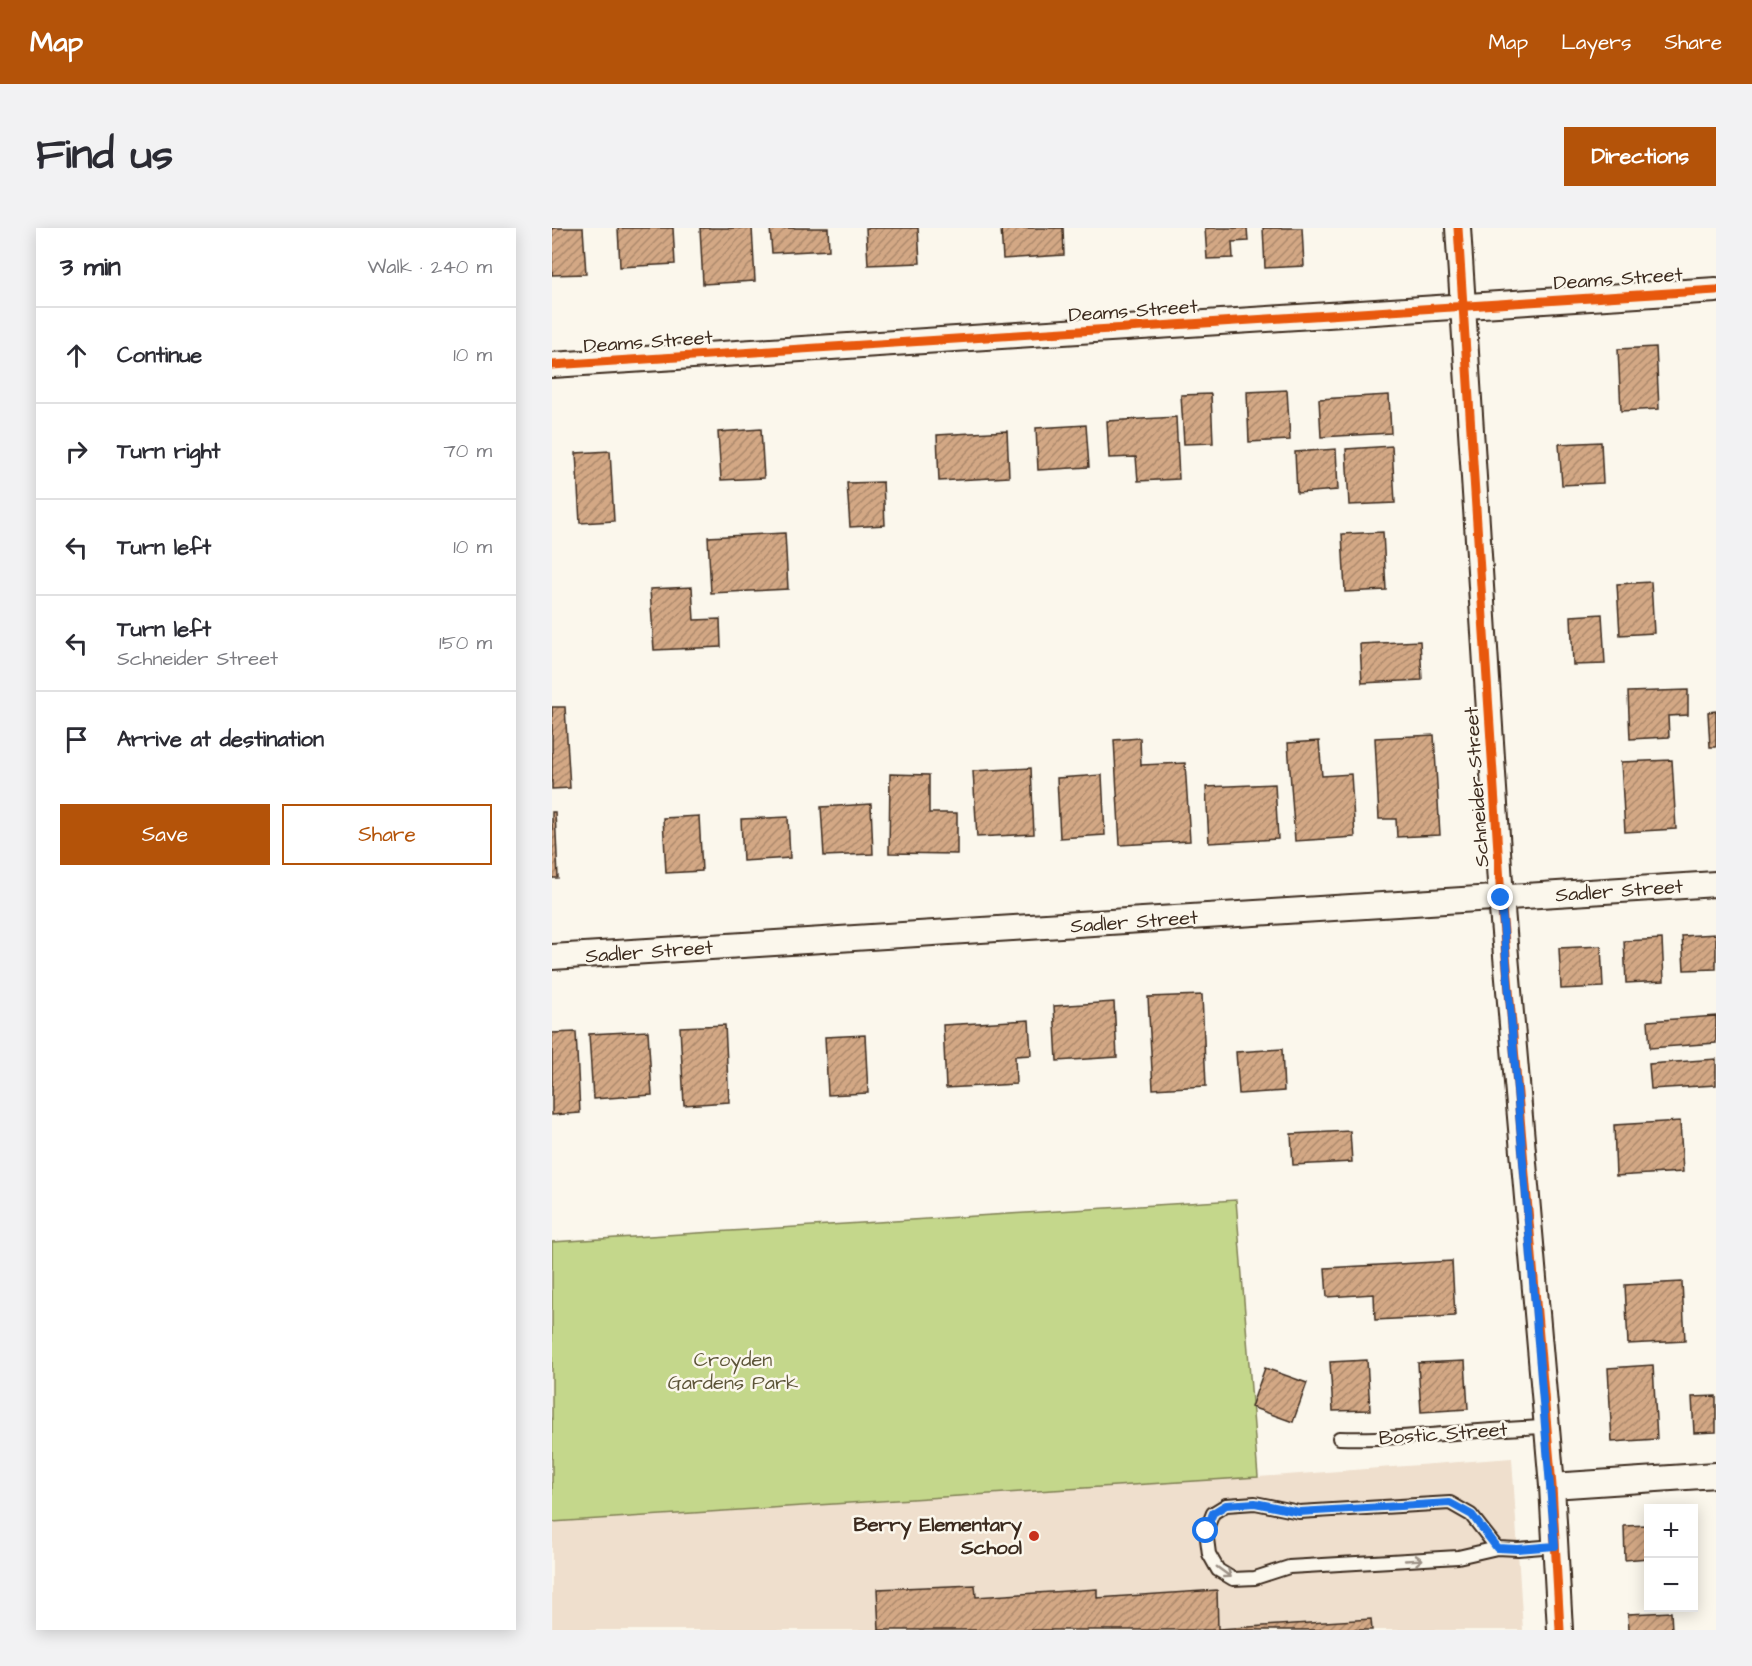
<!DOCTYPE html>
<meta charset="utf-8">
<style>
:root{--surface:#fff;--page:#f2f2f3;--text:#2b2b33;--muted:#7c7c81;--line:#e1e1e2;--accent:#b45309}
body{margin:0;font-family:"Architects Daughter",sans-serif;background:var(--page);color:var(--text)}
.controls{position:absolute;right:18px;bottom:18px;display:grid;overflow:hidden;border-radius:0px;box-shadow:0 3px 15px #0003}
.controls button{width:54px;height:54px;display:grid;place-items:center;padding:0;border:0;border-bottom:2px solid var(--line);background:var(--surface);color:var(--text);font:30px sans-serif}
.stop{position:absolute;width:18px;height:18px;margin:-14px;border:4px solid #1a73e8;border-radius:50%;background:#fff}
.stop.end{background:#1a73e8;border-color:#fff;box-shadow:0 2px 6px #0008}
.list{margin:0;padding:0;list-style:none}
h2{display:flex;justify-content:space-between;align-items:center;height:78px;margin:0;padding:0 24px;font-size:26px}
h2 small{font-size:20px;font-weight:400;color:var(--muted)}
.list li{display:grid;grid-template-columns:39px 1fr auto;gap:18px;align-items:center;box-sizing:border-box;height:96px;padding:0 24px;border-top:2px solid var(--line)}
.list b{display:block;font-size:22px;white-space:nowrap}
.list p{margin:0;font-size:20px;white-space:nowrap;color:var(--muted)}
.list em{font-size:20px;font-style:normal;color:var(--muted)}
.actions{display:flex;gap:12px;padding:18px 24px}
.actions a{flex:1;padding:14px 0;border:2px solid var(--accent);border-radius:0px;text-align:center;font-size:21px;color:var(--accent)}
.actions .main{background:var(--accent);color:#fff}
.icon{flex:none;width:33px;height:33px;fill:none;stroke:currentColor;stroke-width:2;stroke-linecap:round;stroke-linejoin:round}
.map{position:relative;flex:none;width:1164px;height:1402px;overflow:hidden;border-radius:0px}
header{display:flex;align-items:center;gap:36px;box-sizing:border-box;height:84px;padding:0 30px;background:var(--accent);color:#fff}
header strong{font-size:28px}
nav{display:flex;gap:33px;margin-inline-start:auto;font-size:21px}
.intro{display:flex;align-items:center;justify-content:space-between;box-sizing:border-box;height:144px;padding:0 36px}
h1{margin:0;font-size:42px}
.button{padding:15px 27px;border-radius:0px;background:var(--accent);color:#fff;font-size:21px;font-weight:700}
main{display:flex;gap:36px;padding:0 36px}
aside{flex:1;background:var(--surface);border-radius:0px;box-shadow:0 3px 15px #0003}
.map>svg:first-child{display:block}
.built{fill:#efdfcd}
.park{fill:#c4d78b;stroke:#808054;stroke-width:1.5}
.building{fill:url(#building-hatch);stroke:#3b2a1e;stroke-width:1.5}
.lines{fill:none;stroke-linecap:round;stroke-linejoin:round}
.lane-casing{stroke:#3b2a1e;stroke-width:16}
.street-casing{stroke:#3b2a1e;stroke-width:28}
.lane{stroke:#fbf7ec;stroke-width:12}
.street{stroke:#fbf7ec;stroke-width:24}
.cycleway-casing{stroke:#fbf7ec;stroke-width:13}
.cycleway{stroke:#e8590c;stroke-width:9}
.oneway{stroke:#9b9085}
.route{stroke:#1a73e8;stroke-width:8}
.poi-dot{fill:#c8321e;stroke:#fbf7ec;stroke-width:2}
.labels{text-anchor:middle;stroke-width:5;stroke-linejoin:round;paint-order:stroke}
.street-label{font-size:20px;fill:#3b2a1e;stroke:#fbf7ec}
.park-label{font-size:20px;fill:#5d5539;stroke:#fbf7ec}
.poi-label{font-size:20px;font-weight:bold;fill:#3b2a1e;stroke:#fbf7ec;text-anchor:end}
</style>
<header>
<strong>Map</strong>
<nav><a>Map</a><a>Layers</a><a>Share</a></nav>
</header>
<div class="intro"><h1>Find us</h1><a class="button">Directions</a></div>
<main>
<aside>
<h2>3 min<small>Walk · 240 m</small></h2>
<ul class="list">
<li><svg class="icon" aria-label="ahead" viewBox="0 0 24 24"><path d="M12 20V5M6 11l6-6 6 6"/></svg><div><b>Continue</b></div><em>10 m</em></li>
<li><svg class="icon" aria-label="right" viewBox="0 0 24 24"><path d="M7 20v-9h11M14 6l5 5-5 5"/></svg><div><b>Turn right</b></div><em>70 m</em></li>
<li><svg class="icon" aria-label="left" viewBox="0 0 24 24"><path d="M17 20v-9H6M10 6l-5 5 5 5"/></svg><div><b>Turn left</b></div><em>10 m</em></li>
<li><svg class="icon" aria-label="left" viewBox="0 0 24 24"><path d="M17 20v-9H6M10 6l-5 5 5 5"/></svg><div><b>Turn left</b><p>Schneider Street</p></div><em>150 m</em></li>
<li><svg class="icon" aria-label="arrive" viewBox="0 0 24 24"><path d="M6 21V4h12l-3 4 3 4H6"/></svg><div><b>Arrive at destination</b></div></li>
</ul>
<div class="actions"><a class="main">Save</a><a>Share</a></div>
</aside>
<div class="map">
<svg width="1164" height="1402" viewBox="0 0 1164 1402">
<defs>
<pattern id="building-hatch" width="6" height="6" patternUnits="userSpaceOnUse" patternTransform="scale(1.5)"><rect width="6" height="6" fill="#d3a885"/><path d="M-1 1l2-2M0 6l6-6M5 7l2-2" fill="none" stroke="#ac896c"/></pattern>
</defs>
<rect width="100%" height="100%" fill="#fbf7ec"/>
<filter id="ink" filterUnits="userSpaceOnUse"><feTurbulence type="fractalNoise" baseFrequency=".0167" numOctaves="2"/><feDisplacementMap in="SourceGraphic" scale="12" xChannelSelector="R" yChannelSelector="G"/><feConvolveMatrix kernelMatrix="1 2 1 2 8 2 1 2 1" color-interpolation-filters="sRGB"/></filter>
<g filter="url(#ink)">
<path class="built" d="M960,1230L971,1402H0V1294L706,1249Z"/>
<path class="park" d="M684,972L706,1249L0,1294V1014Z"/>
<path class="building" d="M0,0H31L34,46L0,47Z
M66,0H121L123,36L68,39Z
M148,0H200L203,53L151,56Z
M218,0H276L277,22L220,25Z
M314,0H366L368,35L316,37Z
M449,0H511L512,27L451,31Z
M653,0H695L696,13L680,14L681,30L655,31Z
M711,0H750L752,38L713,40Z
M1104,119L1107,181L1069,183L1066,121Z
M735,162L738,212L697,214L695,164Z
M659,166L661,215L632,216L629,167Z
M837,167L839,205L769,209L767,171Z
M624,189L627,251L586,253L584,229L557,230L555,193Z
M534,197L537,239L486,242L484,200Z
M209,201L212,250L169,252L166,204Z
M455,203L457,249L387,253L385,207Z
M1049,214L1051,255L1010,257L1007,216Z
M840,218L843,275L797,277L794,221Z
M784,221L786,262L745,265L743,224Z
M58,223L62,293L28,295L24,225Z
M331,254L333,297L298,299L295,255Z
M831,304L834,362L793,364L790,306Z
M233,305L236,361L159,365L156,309Z
M1099,354L1102,405L1068,407L1065,356Z
M140,359L142,392L168,391L169,419L102,422L98,361Z
M1050,386L1053,436L1021,437L1019,388Z
M868,413L870,452L810,455L808,416Z
M1136,462V487L1116,488L1117,509L1078,511L1076,464Z
M0,479H13L18,560L0,561Z
M1164,483V519H1158L1156,484Z
M882,507L888,607L845,609L844,591H827L823,510Z
M588,510L589,537L633,535L638,613L568,617L562,512Z
M767,513L770,548L799,546L803,609L743,613L736,515Z
M1120,532L1124,601L1073,604L1069,534Z
M479,540L482,606L425,609L421,543Z
M338,546L377,547V585H405V626L337,625Z
M550,547L553,607L508,610L505,550Z
M723,556L726,611L657,615L654,559Z
M319,576L321,626L272,628L269,579Z
M0,584H3L6,650H0Z
M147,588L150,643L114,645L111,590Z
M236,589L238,630L191,633L189,591Z
M1164,706V741L1132,742L1130,708Z
M1110,711L1112,753L1074,755L1072,713Z
M1049,718L1051,759L1009,761L1007,720Z
M650,767L654,858L601,861L596,769Z
M562,774L565,829L505,833L502,778Z
M1164,788V815L1098,820L1096,793Z
M477,792L479,827L463,828L464,856L394,860L391,797Z
M173,797L177,874L132,877L128,799Z
M96,803L100,867L41,871L37,806Z
M24,804L28,885L0,887V805Z
M313,807L316,865L276,867L273,809Z
M730,821L732,863L687,866L684,824Z
M1164,831V857L1099,861L1097,836Z
M1128,893L1131,944L1064,948L1062,897Z
M798,903L800,934L741,937L739,906Z
M900,1033L903,1088L823,1092L822,1066L775,1069L773,1040Z
M1130,1054L1133,1113L1076,1116L1073,1057Z
M815,1132L818,1182L781,1183L778,1134Z
M913,1133L916,1181L869,1184L866,1135Z
M1101,1137L1105,1211L1060,1214L1056,1140Z
M713,1140L755,1155L741,1194L699,1179Z
M1164,1168V1204L1142,1205L1140,1169Z
M1096,1297V1330L1073,1332L1072,1298Z
M423,1357L424,1369L545,1361V1370L665,1362L666,1401L819,1391L820,1402H327L325,1361Z
M1119,1384L1120,1402H1077L1076,1386Z"/>
<g class="lines">
<g class="lane-casing">
<path id="lane" d="M787,1210C856,1212 925,1201 994,1199
M945,1320L919,1287L898,1275L747,1284L703,1275L674,1277L661,1285L654,1303L657,1326L666,1342L681,1351L703,1350L737,1339L906,1329L945,1320L966,1321L1003,1318"/>
</g>
<g class="street-casing">
<path id="street" d="M906,0L949,670L1000,1258L1008,1402
M0,137L1164,62
M0,729L1164,656
M1000,1258L1164,1247"/>
</g>
<use href="#lane" class="lane"/>
<use href="#street" class="street"/>
<g class="cycleway-casing">
<path id="cycleway" d="M906,0L949,670L1000,1258L1008,1402
M0,137L1164,62"/>
</g>
<use href="#cycleway" class="cycleway"/>
</g>
<defs><path id="oneway-shaft" d="M-6 0H5M1.5-3L5.5 0L1.5 3" fill="none" stroke-width="1.6" stroke-linecap="round" stroke-linejoin="round" transform="scale(1.5)"/></defs>
<g class="oneway">
<use href="#oneway-shaft" transform="translate(862 1332) rotate(-3)"/>
<use href="#oneway-shaft" transform="translate(672 1344) rotate(36)"/>
</g>
</g>
<g class="lines" filter="url(#ink)">
<path class="route" d="M654,1303L661,1285L674,1277L703,1275L747,1284L898,1275L920,1287L945,1320L966,1321L1003,1318L949,670"/>
</g>
<circle class="poi-dot" cx="482" cy="1308" r="6"/>
<g class="labels">
<g class="street-label">
<text transform="translate(1066 50) rotate(-4)" y="7">Deams Street</text>
<text transform="translate(581 82) rotate(-4)" y="7">Deams Street</text>
<text transform="translate(96 113) rotate(-4)" y="7">Deams Street</text>
<text transform="translate(924 559) rotate(-94)" y="7">Schneider Street</text>
<text transform="translate(1067 662) rotate(-4)" y="7">Sadler Street</text>
<text transform="translate(582 693) rotate(-4)" y="7">Sadler Street</text>
<text transform="translate(97 723) rotate(-4)" y="7">Sadler Street</text>
<text transform="translate(891 1205) rotate(-4)" y="7">Bostic Street</text>
</g>
<g class="park-label">
<text x="181" y="1138">Croyden<tspan x="181" dy="23">Gardens Park</tspan></text>
</g>
<g class="poi-label">
<text x="470" y="1303">Berry Elementary<tspan x="470" dy="23">School</tspan></text>
</g>
</g>
</svg>
<div class="controls">
<button>+</button>
<button>−</button>
</div>
<div class="stop" style="left:654px;top:1303px"></div>
<div class="stop end" style="left:949px;top:670px"></div>
</div>
</main>
